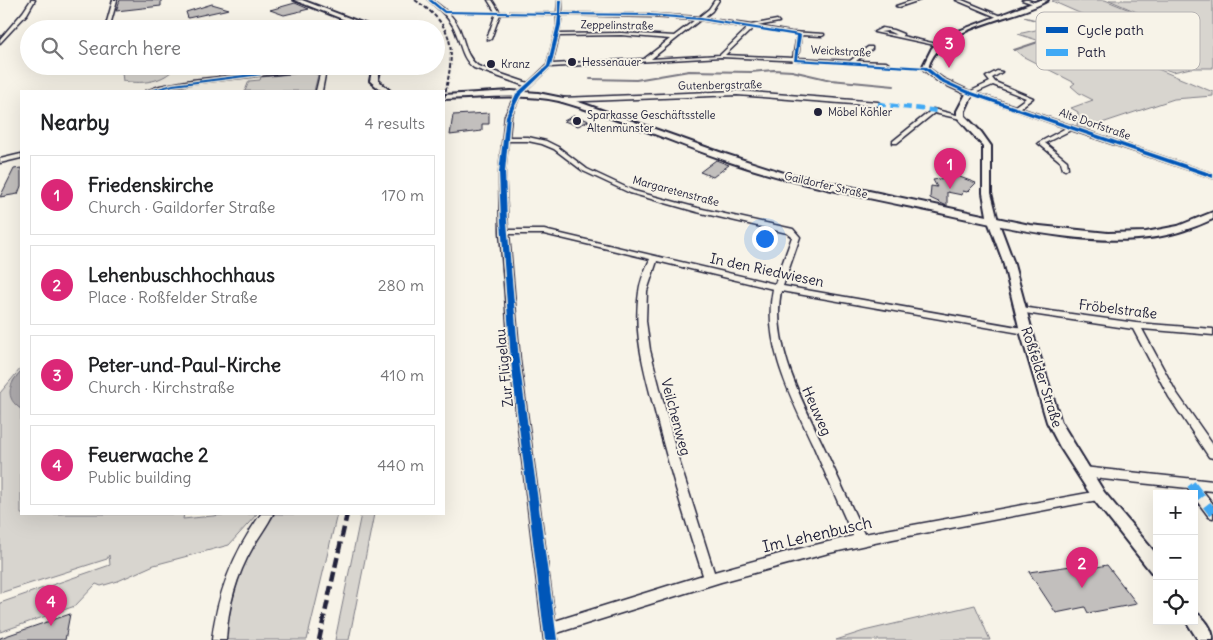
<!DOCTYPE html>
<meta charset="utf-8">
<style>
:root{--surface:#fff;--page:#f6f6f6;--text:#202124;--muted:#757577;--line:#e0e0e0;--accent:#db2777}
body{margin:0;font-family:Delius,sans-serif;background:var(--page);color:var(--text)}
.controls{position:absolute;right:15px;bottom:15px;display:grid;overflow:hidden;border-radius:0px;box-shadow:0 5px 20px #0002}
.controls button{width:45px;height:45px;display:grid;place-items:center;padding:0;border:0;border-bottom:1px solid var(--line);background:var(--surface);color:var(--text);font:25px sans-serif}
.you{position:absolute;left:764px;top:238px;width:18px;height:18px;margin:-12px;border:4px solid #fff;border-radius:50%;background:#1a73e8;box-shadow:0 0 0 8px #1a73e833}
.badge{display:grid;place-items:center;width:32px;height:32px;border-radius:50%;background:var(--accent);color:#fff;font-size:16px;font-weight:700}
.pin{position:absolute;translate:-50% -41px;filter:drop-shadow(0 1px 2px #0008)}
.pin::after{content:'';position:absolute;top:26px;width:18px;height:15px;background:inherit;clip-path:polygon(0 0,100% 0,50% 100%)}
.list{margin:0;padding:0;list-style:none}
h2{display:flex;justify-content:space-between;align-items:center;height:65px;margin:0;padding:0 20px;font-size:21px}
h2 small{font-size:16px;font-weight:400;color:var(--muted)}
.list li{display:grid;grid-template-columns:32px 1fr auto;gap:15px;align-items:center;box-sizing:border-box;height:80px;margin:0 10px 10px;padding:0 10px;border:1px solid var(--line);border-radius:0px}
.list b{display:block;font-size:19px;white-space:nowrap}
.list p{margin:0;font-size:16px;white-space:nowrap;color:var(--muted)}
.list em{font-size:16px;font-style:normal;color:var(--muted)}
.icon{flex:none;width:28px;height:28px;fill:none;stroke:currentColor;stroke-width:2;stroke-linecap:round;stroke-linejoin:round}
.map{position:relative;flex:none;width:1213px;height:640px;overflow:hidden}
.search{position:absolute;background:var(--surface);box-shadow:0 5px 20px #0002;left:20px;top:20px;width:425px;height:55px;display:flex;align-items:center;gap:12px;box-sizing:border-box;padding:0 18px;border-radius:28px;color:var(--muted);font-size:19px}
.panel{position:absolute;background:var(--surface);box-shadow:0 5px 20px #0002;left:20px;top:90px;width:425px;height:425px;border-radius:0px}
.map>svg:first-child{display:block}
.green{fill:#d8d5cf;stroke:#7d7c85}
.water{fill:#aeabad;stroke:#76747f}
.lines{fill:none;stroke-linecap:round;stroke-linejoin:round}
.stream{stroke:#76747f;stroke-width:2}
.building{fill:#c2bfbd;stroke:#22223b}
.minor-casing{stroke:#22223b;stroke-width:3}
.tertiary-casing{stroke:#22223b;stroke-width:4}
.secondary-casing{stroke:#22223b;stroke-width:4}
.minor{fill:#f7f3e8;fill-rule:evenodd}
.tertiary{fill:#f7f3e8;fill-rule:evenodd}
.secondary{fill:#f7f3e8;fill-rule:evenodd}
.rail-far1{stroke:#22223b;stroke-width:2;stroke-dasharray:4 2;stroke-linecap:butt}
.rail{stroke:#22223b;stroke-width:4.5;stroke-dasharray:10 5;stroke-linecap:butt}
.quiet-far1{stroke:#3fa9f5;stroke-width:4.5;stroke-dasharray:8 4.5;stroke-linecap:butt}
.quiet{stroke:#3fa9f5;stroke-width:9;stroke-dasharray:17 9;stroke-linecap:butt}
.cycleway-casing{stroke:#f7f3e8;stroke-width:3}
.cycleway{fill:#0057b8;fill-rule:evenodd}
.poi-dot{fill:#22223b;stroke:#f7f3e8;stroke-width:2}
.labels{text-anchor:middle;stroke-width:4;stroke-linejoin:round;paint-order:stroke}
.far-street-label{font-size:11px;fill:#22223b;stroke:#f7f3e8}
.far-poi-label{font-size:11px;fill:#22223b;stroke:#f7f3e8;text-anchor:start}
.street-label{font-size:14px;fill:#22223b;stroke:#f7f3e8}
.near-street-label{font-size:16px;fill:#22223b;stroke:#f7f3e8}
.key{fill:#f7f3e8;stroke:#b7b4b4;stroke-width:1}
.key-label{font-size:14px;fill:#22223b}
</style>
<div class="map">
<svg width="1213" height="640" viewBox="0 0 1213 640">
<rect width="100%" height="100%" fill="#f7f3e8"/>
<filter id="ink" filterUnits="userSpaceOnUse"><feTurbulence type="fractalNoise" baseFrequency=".02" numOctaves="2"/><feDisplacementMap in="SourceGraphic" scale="10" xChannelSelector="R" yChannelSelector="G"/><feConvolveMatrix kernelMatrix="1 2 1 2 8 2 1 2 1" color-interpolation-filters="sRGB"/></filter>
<g filter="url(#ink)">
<path class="green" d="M1054,0H1105L1171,27L1109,0H1213V68H1191L1173,72L1145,62L1108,42L1067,26L1102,23L1052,1Z
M1024,17L1062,26L1084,34L1141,62L1213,92V96L1174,99L1099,124L1088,131L1077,127L1078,112L1071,108L1093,100L1079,93L1071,86L1075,83L1022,56L1015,50L1040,41L1018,34L1053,26Z
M121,66H171L173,70C160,83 140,84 123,81Z
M213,66H257L255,71L250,74L223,77L219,76Z
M312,72L318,75L314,91H245L249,81L260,80L261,77Z
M21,368V371L13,381L17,406L21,409V514H184L183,519L232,514H257L229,545L154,565L118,581L101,586L96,584L75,606L0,632V603L110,565L109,555L107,559L0,593V393Z
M275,514H337L307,640H225C229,608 241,563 257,535C262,528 269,521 275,514Z
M361,514H374L349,640H335Z
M975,605L990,640H836L864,631Z"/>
<path class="water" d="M21,371V409C4,398 9,384 21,371Z"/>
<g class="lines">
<path class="stream" d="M1014,50L1059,35
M590,79L636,80L689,71L751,72L774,70L792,71L831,80L894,86"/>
</g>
<path class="building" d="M120,0H161V6L116,11Z
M295,3L309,9L284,15L270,10Z
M212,4L229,9L188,18L186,12Z
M489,113V124H482V131L450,135L453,115Z
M575,115L579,117L589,121L578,126L564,121Z
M716,160L729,165L713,177L700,172Z
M21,168V186L18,194L0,197L14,169Z
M957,176L976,183L967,192L963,191L962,195L947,192V206L930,198L931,186L937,187L933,180Z
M1078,565L1082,570L1107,565L1137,604L1088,613L1085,607L1056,613L1029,572Z
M70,614L65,640H0V638Z"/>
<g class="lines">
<g class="minor-casing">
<path id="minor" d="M31,0H35L27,14L0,43V39L23,12Z
M113,0H117L109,29H105Z
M428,0H433L435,2C445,9 454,17 459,28C465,42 465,56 478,66L528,83L547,65L557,25V15L500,14L491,39L489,40L487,39L496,13L488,0H492L499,11L501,12L557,13L558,0H562V13L651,14L699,17L709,9L715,0H719L712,11L703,18L751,25L777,20L779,22L757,26L791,32L824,34V35L822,36L801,35L798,58L850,61L868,47H872V49L856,61L886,62L889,64L888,65L721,57L550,67L520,96L511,116L509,137H528L546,141L558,147L587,169L634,191L698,208L793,229L800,237L783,286L1029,329L1030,331L1026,334L781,291C771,343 801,398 822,443C836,473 850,504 864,534L1099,491L1103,493L1105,496L1103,499L893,539L825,554L721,582L557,633L558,640H544L510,361L500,232L499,172L505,116L515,95L525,86L474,68C460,57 461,41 453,26C447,15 437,8 428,0ZM562,15L651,17L695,20L674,36L621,33L559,34ZM700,20L748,28L720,55L651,59ZM753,28L797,35L793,58L725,55ZM621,35L670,39L644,59L552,64L559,36ZM508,141H528L542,144L554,149L583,171L630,193L697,212L787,233L792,237L775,284L544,230H508L505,172ZM509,234H544L650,259C645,270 640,281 639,292C633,331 644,370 654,408C668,464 685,520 703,575L555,621L520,361ZM657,261L773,289C762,343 791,397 813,445C826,476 840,506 853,536L790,551L714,572L676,451L650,350L646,321L647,291Z
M914,0H920L899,7L896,6Z
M956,0H962L1003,17L999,18Z
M1022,0H1028L1039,4L1037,5Z
M882,28L893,30L903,34L902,36L941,45L939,46L874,32ZM880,32L888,31L897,35Z
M324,66L380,67L377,69L326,70L322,91H316L321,70C279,73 237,78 195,83C180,85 161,92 146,91L160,86L192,80Z
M997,71L1002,72L992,78L995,82L1033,98L1020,108L1213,174V178L1071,130L1045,143L1067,161L1068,168L1065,170L1063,169L1061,162L1038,143L1066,128L967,93L990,82L986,77ZM993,85L1026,98L1015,106L975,93Z
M737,91L878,102L881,104L878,106L737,95L562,102L559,100L562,98Z
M933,109L964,117L961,119L934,113L897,143H893V141Z
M21,154V158L0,163V159Z
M1021,307L1136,323L1213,329V335L1142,329L1176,392L1213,445V458L1209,457L1169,397L1133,329L1018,312L1017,310L1018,308Z
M1083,467L1213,481V491L1202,490L1213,504V518L1209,517L1194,497V494H1192L1188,488L1083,477L1079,475L1078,472L1079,469Z
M261,514H273C267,526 259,536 253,547C236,576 228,607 226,640H212C217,593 234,552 261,514Z"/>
</g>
<g class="tertiary-casing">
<path id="tertiary" d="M1040,0H1048C1014,21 940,24 928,68L943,79L973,93L965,111V116L981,132L991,146V193L998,221L1013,261L1032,331L1061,422L1104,492L1157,555V574L1151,572L1094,500L1060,447L1047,422L1020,331L1003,261L988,221L983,193V146L957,117V111L966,94L938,81L922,68L932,48L948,35Z
M1194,612C1204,616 1213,629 1213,640H1198L1186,621H1194Z"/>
</g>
<g class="secondary-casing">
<path id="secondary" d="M294,0H302L378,29H368Z
M373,66H381L378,80L390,91H382L370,81Z
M511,91L538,93L573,100L725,154L784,173L1030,225L1108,233L1146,232L1178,226L1213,212V219C1204,223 1195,227 1185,230C1109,256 994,224 917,208C854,195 791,183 730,162C673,143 617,117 559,101C521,93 483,98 444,99V95Z"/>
</g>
<use href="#minor" class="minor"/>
<use href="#tertiary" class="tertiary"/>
<use href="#secondary" class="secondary"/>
<path class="rail-far1" d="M415,0C459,29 454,52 444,99"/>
<path class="rail" d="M319,640L347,514"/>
<path class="quiet-far1" d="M878,104L938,111"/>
<path class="quiet" d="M1191,484L1213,513"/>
<g class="cycleway-casing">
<path id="cycleway" d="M428,0H432L445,11L558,13V0H562L561,13L650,14L701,18L799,34L801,35L797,59L927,67L942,79L966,90L1213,174V178L968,94L939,81L924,69L794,61L797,36L701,20L650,16L561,15V25L551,66L520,96L510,116L505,172L507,222L519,361L557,640H545L511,361L501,222L499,172L506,116L516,94L547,66L557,25L558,15L444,13Z
M259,73L261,74V75L173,86L154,91H147L173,84Z"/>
</g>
<use href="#cycleway" class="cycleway"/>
</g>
</g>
<g class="poi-dot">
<circle cx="572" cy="62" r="5"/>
<circle cx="491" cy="64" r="5"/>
<circle cx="818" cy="112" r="5"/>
<circle cx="577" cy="121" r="5"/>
</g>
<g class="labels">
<g class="far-street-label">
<text transform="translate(617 25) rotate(1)" y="4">Zeppelinstraße</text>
<text transform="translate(841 51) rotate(3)" y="4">Weickstraße</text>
<text transform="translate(720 85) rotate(-1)" y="4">Gutenbergstraße</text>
<text transform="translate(1095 124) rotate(19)" y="4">Alte Dorfstraße</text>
<text transform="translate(826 185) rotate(13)" y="4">Gaildorfer Straße</text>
<text transform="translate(676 191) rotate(15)" y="4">Margaretenstraße</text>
</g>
<g class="far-poi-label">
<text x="582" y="66">Hessenauer</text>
<text x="501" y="68">Kranz</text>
<text x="828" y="116">Möbel Köhler</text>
<text x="587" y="119">Sparkasse Geschäftsstelle<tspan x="587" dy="13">Altenmünster</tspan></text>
</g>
<g class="street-label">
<text transform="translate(767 270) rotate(12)" y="5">In den Riedwiesen</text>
<text transform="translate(1118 309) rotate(7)" y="5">Fröbelstraße</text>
<text transform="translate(504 368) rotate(-96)" y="5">Zur Flügelau</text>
<text transform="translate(1042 377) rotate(72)" y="5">Roßfelder Straße</text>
<text transform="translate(817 411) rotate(66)" y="5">Heuweg</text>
<text transform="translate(676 417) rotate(75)" y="5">Veilchenweg</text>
</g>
<g class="near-street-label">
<text transform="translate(817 534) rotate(-13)" y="6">Im Lehenbusch</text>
</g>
</g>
<rect x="1036" y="12" width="164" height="58" rx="8" class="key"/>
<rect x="1046" y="27" width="22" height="6" fill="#0057b8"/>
<rect x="1046" y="49" width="22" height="7" fill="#3fa9f5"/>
<g class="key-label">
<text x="1077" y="35">Cycle path</text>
<text x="1077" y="57">Path</text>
</g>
</svg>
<div class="controls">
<button>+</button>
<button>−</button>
<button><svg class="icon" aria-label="locate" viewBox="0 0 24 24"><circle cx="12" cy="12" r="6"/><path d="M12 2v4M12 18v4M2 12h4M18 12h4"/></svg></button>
</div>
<div class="you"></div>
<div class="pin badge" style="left:950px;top:189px">1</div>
<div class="pin badge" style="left:1082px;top:588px">2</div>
<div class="pin badge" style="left:949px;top:68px">3</div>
<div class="pin badge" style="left:51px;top:626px">4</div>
<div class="search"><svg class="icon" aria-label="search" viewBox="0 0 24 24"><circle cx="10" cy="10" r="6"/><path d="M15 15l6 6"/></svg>Search here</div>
<section class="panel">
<h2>Nearby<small>4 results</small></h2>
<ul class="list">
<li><span class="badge">1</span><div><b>Friedenskirche</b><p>Church · Gaildorfer Straße</p></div><em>170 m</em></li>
<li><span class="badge">2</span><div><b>Lehenbuschhochhaus</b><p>Place · Roßfelder Straße</p></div><em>280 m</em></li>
<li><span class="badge">3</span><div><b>Peter-und-Paul-Kirche</b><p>Church · Kirchstraße</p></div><em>410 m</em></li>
<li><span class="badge">4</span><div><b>Feuerwache 2</b><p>Public building</p></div><em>440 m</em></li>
</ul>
</section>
</div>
